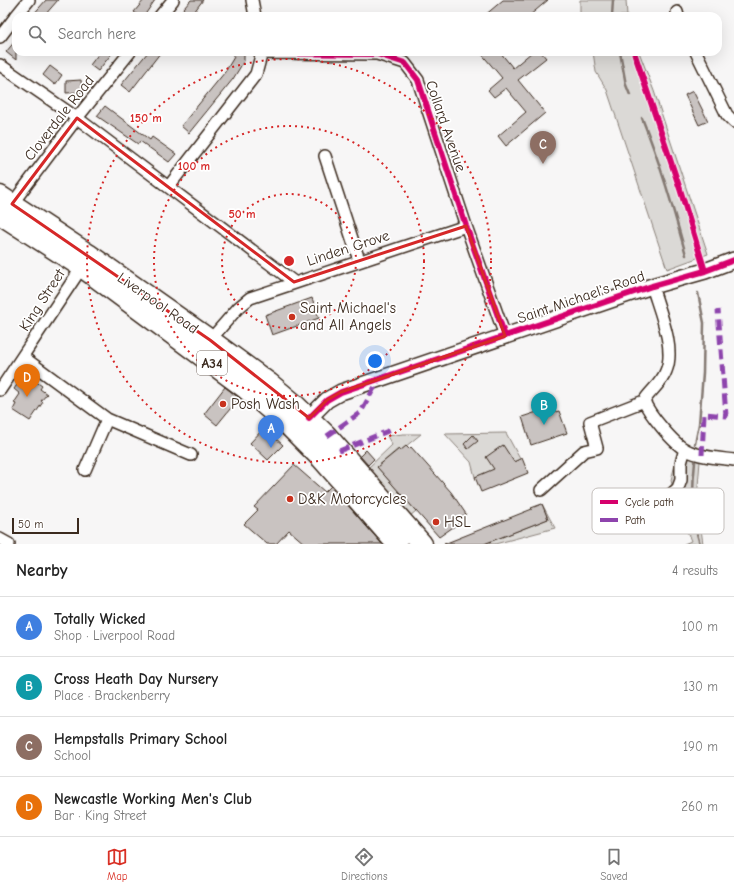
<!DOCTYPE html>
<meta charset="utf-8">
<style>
:root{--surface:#fff;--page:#f2f2f2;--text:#222;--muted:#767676;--line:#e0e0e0;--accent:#d93025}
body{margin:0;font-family:"Comic Neue",sans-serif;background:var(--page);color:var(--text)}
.scale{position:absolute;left:12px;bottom:10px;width:67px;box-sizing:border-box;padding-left:4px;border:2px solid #3b2a1e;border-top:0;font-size:11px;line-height:14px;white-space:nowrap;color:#3b2a1e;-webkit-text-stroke:3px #fff;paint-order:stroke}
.you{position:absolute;left:375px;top:361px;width:14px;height:14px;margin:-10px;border:3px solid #fff;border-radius:50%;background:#1a73e8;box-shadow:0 0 0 6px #1a73e833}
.badge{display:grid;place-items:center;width:26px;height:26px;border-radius:50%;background:var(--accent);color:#fff;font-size:13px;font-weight:700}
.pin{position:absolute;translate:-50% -33px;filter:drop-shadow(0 1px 2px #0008)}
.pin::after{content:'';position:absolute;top:21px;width:14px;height:12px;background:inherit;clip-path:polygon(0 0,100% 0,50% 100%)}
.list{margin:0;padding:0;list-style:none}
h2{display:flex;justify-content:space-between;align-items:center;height:52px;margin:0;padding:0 16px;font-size:17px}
h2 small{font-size:13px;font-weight:400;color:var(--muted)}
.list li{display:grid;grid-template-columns:26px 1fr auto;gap:12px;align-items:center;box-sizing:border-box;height:60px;padding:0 16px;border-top:1px solid var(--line)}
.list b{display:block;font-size:15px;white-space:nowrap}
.list p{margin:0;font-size:13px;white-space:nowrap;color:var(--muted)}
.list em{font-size:13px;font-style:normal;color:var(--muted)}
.icon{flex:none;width:22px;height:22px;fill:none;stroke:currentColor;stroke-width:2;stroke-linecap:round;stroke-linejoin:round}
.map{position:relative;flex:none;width:734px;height:544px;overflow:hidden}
.search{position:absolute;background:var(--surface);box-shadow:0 4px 16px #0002;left:12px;right:12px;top:12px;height:44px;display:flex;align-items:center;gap:10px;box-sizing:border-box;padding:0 14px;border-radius:12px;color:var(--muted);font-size:15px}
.sheet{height:292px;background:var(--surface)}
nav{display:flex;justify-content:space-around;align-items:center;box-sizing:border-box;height:56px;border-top:1px solid var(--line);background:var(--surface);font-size:11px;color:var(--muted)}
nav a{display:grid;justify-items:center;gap:2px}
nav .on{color:var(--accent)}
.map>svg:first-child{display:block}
.green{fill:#dbd9d6;stroke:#8b827a}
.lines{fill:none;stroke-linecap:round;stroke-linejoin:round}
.stream{stroke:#847972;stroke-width:2.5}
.building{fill:#c9c3c1;stroke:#3b2a1e}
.street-casing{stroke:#3b2a1e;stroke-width:14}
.secondary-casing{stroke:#3b2a1e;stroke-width:18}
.highway-casing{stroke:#3b2a1e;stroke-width:23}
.street{stroke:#fff;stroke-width:11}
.secondary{stroke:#fff;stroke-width:15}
.highway{stroke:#fff;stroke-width:20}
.quiet{stroke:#8e44ad;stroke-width:5;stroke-dasharray:10 5;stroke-linecap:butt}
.cycleway-casing{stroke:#fff;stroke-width:8}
.cycleway{stroke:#d6006c;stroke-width:6}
.marked{fill:none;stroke:#d62828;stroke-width:3;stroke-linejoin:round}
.ring{fill:none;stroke:#d62828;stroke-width:2;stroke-dasharray:2 4}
.poi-dot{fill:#c8321e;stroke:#fff;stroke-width:1.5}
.labels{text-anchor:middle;stroke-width:3.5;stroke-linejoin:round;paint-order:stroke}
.shield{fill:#fff;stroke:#766a62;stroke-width:1}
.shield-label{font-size:14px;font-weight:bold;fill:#3b2a1e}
.street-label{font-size:15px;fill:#3b2a1e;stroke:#fff}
.poi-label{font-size:15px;fill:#3b2a1e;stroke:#fff;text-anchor:start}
.key{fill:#fff;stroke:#c4bfbc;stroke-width:1}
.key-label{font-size:11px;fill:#3b2a1e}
.centre{fill:#d62828;stroke:#fff;stroke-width:2}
.ring-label{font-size:12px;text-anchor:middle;font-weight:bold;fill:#d62828;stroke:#fff;stroke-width:3.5;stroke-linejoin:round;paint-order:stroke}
</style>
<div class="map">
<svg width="734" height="544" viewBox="0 0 734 544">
<rect width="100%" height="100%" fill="#f7f6f6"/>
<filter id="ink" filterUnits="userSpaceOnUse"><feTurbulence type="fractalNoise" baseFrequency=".025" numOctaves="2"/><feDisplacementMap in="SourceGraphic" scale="8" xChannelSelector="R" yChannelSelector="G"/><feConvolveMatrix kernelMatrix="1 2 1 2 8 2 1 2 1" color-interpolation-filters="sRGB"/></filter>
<g filter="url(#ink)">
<path class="green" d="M580,0H626L627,16H580Z
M593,52H639L654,91L708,254L667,269L607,90L596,72Z
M506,433L520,459L475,477L471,462L445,434Z
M403,434H421L400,451L398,449L377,467L416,511L410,516L408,515L368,468L392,445L387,436Z
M678,453L700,461L697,499L703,544H684L691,541L677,506L671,480Z
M542,504L555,528L495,544H484L548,519Z"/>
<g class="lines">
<path class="stream" d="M612,16L613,0
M620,52L626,85L630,95
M642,118C660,162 673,208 686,255
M695,444L699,424L703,373L704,323L698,293
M695,462C692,489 691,518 700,544"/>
</g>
<path class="building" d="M46,0H58L44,16H32Z
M144,0H155L144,16H139L134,12Z
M191,0H203L194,12L200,16H177Z
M503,0H548L529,16H484Z
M16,40V60L6,52Z
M100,52H113L98,71L90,65Z
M148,52H161L130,92L121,85Z
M234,52H244V61L233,79L189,133L181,126L225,72L234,57Z
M480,52H500L513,68L532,52H541L546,58L518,80L545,113L506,146L498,136L526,112L506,88L494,97L488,90L502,78Z
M50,66L62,75L55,85L43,75Z
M81,80L82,92L66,93V81Z
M693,91L708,121L699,125L685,95Z
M105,106L150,140L152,137L176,154L169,162L140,141L138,144L97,116Z
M312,298L319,318L272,335L265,315Z
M26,372L35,379V381L42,386L40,389L47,394L41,401L43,402L30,421L13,410L16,404L14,403L20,394L14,389Z
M225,387L239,398L217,425L204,414Z
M546,409L548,414L559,411L567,433L531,445L522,417Z
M264,428L283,445L268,460L250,443Z
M473,435L478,441L468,449L464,444Z
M503,445L514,462L522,458L528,473L481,492L475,477L494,469L486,457Z
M406,446L409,449L411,447L451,492L466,514L457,520L459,523L439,537L377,467L399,449L400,451Z
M366,450L374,459L368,465L360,456Z
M294,465L325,492L331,486L382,544H305L289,530L276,544H267L244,524L258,510L254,507Z
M542,504L548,519L484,544H444L532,509L531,508Z"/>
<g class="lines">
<g class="street-casing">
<path id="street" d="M252,0L255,16
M677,12L678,16
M16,16L29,0
M160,16L173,0
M0,37L16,16
M696,52L727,115L734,122
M263,53L377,54L405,63L418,80L466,226L505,336
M0,65L77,118L294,282
M325,156L359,260
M169,186L256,74L262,52
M12,204L77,118L130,52
M210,340L238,308L250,298L466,226
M23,357L107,419L191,455
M0,390L82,267
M644,401C649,414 674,444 686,450C700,457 718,458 734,460
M85,470L107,419
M541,490L584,451L597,448L590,422L644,401C650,391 662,383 666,371C676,348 659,310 652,286
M635,514L669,496L678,488L681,480V463L685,449
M0,539L9,544"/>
</g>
<g class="secondary-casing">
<path id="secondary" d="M309,418L327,400L341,392L652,286L705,271L734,260"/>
</g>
<g class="highway-casing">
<path id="highway" d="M0,196L88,254L210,340L269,383L293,403L327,436L422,544
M0,214L82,267L245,388L288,425L321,458L397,544"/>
</g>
<use href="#street" class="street"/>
<use href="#secondary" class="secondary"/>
<use href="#highway" class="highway"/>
<path class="quiet" d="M327,436L361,412L379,379
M339,451L393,429
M702,455L704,414L726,416L718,310"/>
<g class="cycleway-casing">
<path id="cycleway" d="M634,52L680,189L705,271
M263,53L377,54L405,63L418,80L466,226L505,336
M309,418L327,400L341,392L652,286L705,271L734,260"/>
</g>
<use href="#cycleway" class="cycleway"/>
</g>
</g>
<path class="marked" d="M77,118L294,282L466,226L505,336L341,392L327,400L309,418L210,340L12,204Z"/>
<g class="ring">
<circle cx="289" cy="261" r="67"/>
<circle cx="289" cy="261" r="135"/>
<circle cx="289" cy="261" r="202"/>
</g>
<g class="poi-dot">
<circle cx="292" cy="317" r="4"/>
<circle cx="223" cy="404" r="4"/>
<circle cx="290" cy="499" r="4"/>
<circle cx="436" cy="522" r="4"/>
</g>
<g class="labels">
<rect class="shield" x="197" y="351" width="30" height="24" rx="3"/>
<g class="shield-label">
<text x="212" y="368">A34</text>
</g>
<g class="street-label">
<text transform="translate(59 118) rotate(-52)" y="5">Cloverdale Road</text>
<text transform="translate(446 126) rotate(71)" y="5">Collard Avenue</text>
<text transform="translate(348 248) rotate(-18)" y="5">Linden Grove</text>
<text transform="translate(581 297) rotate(-19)" y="5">Saint Michael's Road</text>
<text transform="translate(42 300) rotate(-57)" y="5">King Street</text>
<text transform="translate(158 303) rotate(35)" y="5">Liverpool Road</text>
</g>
<g class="poi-label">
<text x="300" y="313">Saint Michael's<tspan x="300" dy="17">and All Angels</tspan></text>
<text x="231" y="409">Posh Wash</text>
<text x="298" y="504">D&amp;K Motorcycles</text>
<text x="444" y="527">HSL</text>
</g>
</g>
<rect x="592" y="488" width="132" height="46" rx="6" class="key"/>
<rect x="600" y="500" width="18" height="4" fill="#d6006c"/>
<rect x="600" y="518" width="18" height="4" fill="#8e44ad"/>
<g class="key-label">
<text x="625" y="506">Cycle path</text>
<text x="625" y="524">Path</text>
</g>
<circle cx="289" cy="261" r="6" class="centre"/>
<g class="ring-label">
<text x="146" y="122">150 m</text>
<text x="194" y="170">100 m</text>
<text x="242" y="218">50 m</text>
</g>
</svg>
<div class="scale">50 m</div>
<div class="you"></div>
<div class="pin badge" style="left:271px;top:448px;background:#3f7fe0">A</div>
<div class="pin badge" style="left:544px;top:425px;background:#0f9aa8">B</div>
<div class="pin badge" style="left:543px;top:164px;background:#8d6e63">C</div>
<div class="pin badge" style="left:27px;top:397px;background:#e8710a">D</div>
<div class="search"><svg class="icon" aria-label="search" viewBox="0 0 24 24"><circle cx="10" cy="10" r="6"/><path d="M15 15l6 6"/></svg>Search here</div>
</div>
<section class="sheet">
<h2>Nearby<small>4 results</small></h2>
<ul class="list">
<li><span class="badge" style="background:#3f7fe0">A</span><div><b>Totally Wicked</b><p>Shop · Liverpool Road</p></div><em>100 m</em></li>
<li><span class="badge" style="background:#0f9aa8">B</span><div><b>Cross Heath Day Nursery</b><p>Place · Brackenberry</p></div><em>130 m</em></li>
<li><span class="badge" style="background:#8d6e63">C</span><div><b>Hempstalls Primary School</b><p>School</p></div><em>190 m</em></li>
<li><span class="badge" style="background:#e8710a">D</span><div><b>Newcastle Working Men's Club</b><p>Bar · King Street</p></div><em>260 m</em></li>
</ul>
</section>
<nav>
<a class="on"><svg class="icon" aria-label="map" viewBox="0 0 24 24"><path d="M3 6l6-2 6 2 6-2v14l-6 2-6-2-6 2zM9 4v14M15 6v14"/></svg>Map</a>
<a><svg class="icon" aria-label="directions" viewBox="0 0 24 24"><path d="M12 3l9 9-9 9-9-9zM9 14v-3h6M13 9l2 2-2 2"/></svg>Directions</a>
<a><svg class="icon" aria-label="saved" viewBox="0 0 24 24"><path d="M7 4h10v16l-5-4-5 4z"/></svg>Saved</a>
</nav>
